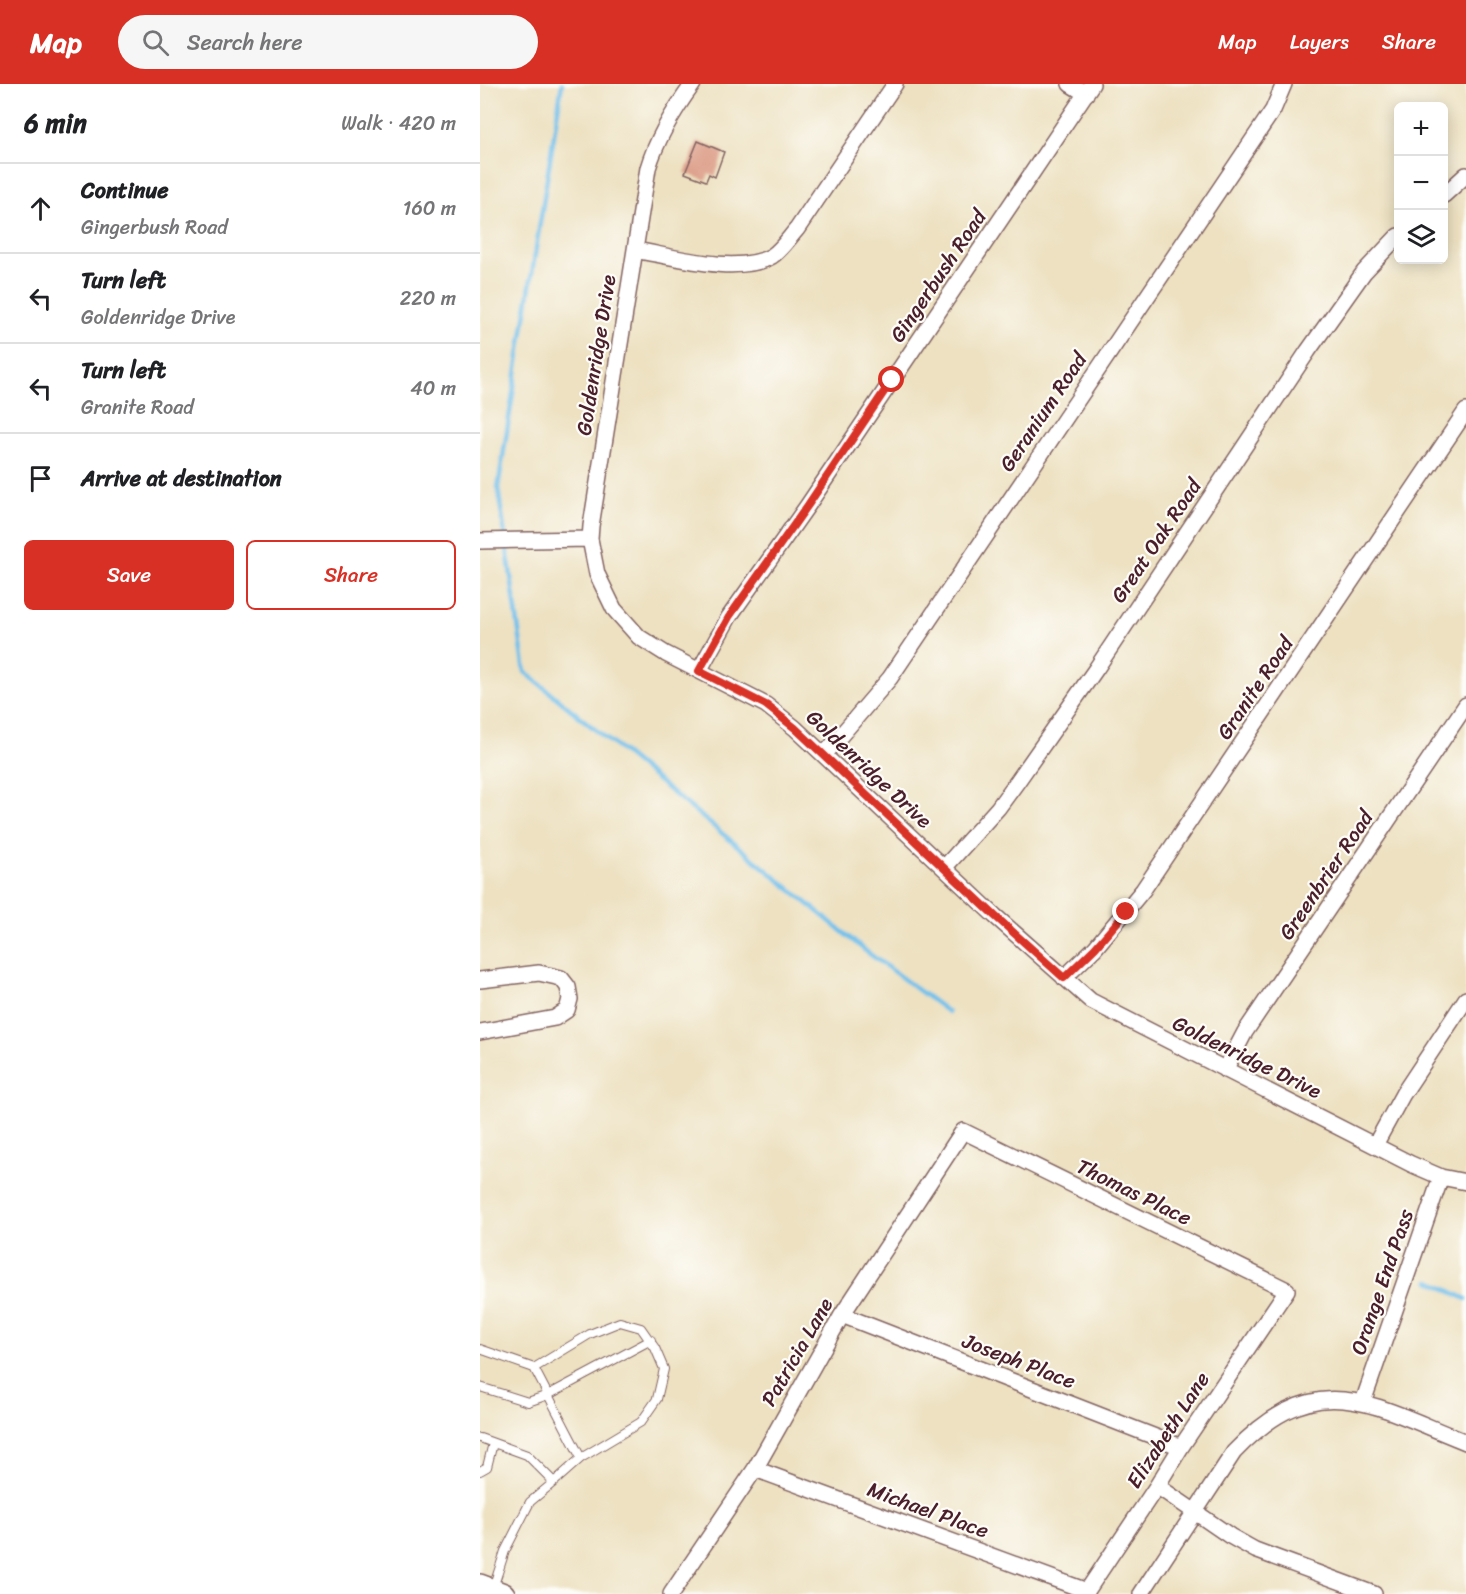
<!DOCTYPE html>
<meta charset="utf-8">
<style>
:root{--surface:#fff;--page:#f6f6f6;--text:#202124;--muted:#757577;--line:#e0e0e0;--accent:#d93025}
body{margin:0;font-family:Sriracha,sans-serif;background:var(--page);color:var(--text)}
.controls{position:absolute;right:18px;top:18px;display:grid;overflow:hidden;border-radius:9px;box-shadow:0 3px 15px #0003}
.controls button{width:54px;height:54px;display:grid;place-items:center;padding:0;border:0;border-bottom:2px solid var(--line);background:var(--surface);color:var(--text);font:30px sans-serif}
.stop{position:absolute;width:18px;height:18px;margin:-14px;border:4px solid #d93025;border-radius:50%;background:#fff}
.stop.end{background:#d93025;border-color:#fff;box-shadow:0 2px 6px #0008}
.list{margin:0;padding:0;list-style:none}
h2{display:flex;justify-content:space-between;align-items:center;height:78px;margin:0;padding:0 24px;font-size:26px}
h2 small{font-size:20px;font-weight:400;color:var(--muted)}
.list li{display:grid;grid-template-columns:39px 1fr auto;gap:18px;align-items:center;box-sizing:border-box;height:90px;padding:0 24px;border-top:2px solid var(--line)}
.list b{display:block;font-size:22px;white-space:nowrap}
.list p{margin:0;font-size:20px;white-space:nowrap;color:var(--muted)}
.list em{font-size:20px;font-style:normal;color:var(--muted)}
.actions{display:flex;gap:12px;padding:18px 24px}
.actions a{flex:1;padding:14px 0;border:2px solid var(--accent);border-radius:9px;text-align:center;font-size:21px;color:var(--accent)}
.actions .main{background:var(--accent);color:#fff}
.icon{flex:none;width:33px;height:33px;fill:none;stroke:currentColor;stroke-width:2;stroke-linecap:round;stroke-linejoin:round}
.map{position:relative;flex:none;width:986px;height:1510px;overflow:hidden}
header{display:flex;align-items:center;gap:36px;box-sizing:border-box;height:84px;padding:0 30px;background:var(--accent);color:#fff}
header strong{font-size:28px}
nav{display:flex;gap:33px;margin-inline-start:auto;font-size:21px}
.search{width:420px;height:54px;background:var(--page);display:flex;align-items:center;gap:15px;box-sizing:border-box;padding:0 21px;border-radius:33px;color:var(--muted);font-size:22px}
main{display:flex}
aside{flex:1;background:var(--surface)}
.map>svg:first-child{display:block}
.lines{fill:none;stroke-linecap:round;stroke-linejoin:round}
.stream{stroke:#71c0eb;stroke-width:4.5}
.building{fill:#dd9f8a}
.service-casing{stroke:#836360;stroke-width:10}
.minor-casing{stroke:#836360;stroke-width:18}
.secondary-casing{stroke:#836360;stroke-width:24}
.service{stroke:#fff;stroke-width:8}
.minor{stroke:#fff;stroke-width:15}
.secondary{stroke:#fff;stroke-width:21}
.route{stroke:#d93025;stroke-width:8}
.labels{text-anchor:middle;stroke-width:4.5;stroke-linejoin:round;paint-order:stroke}
.street-label{font-size:21px;fill:#4a1f2b;stroke:#fdfcf7}
</style>
<header>
<strong>Map</strong>
<div class="search"><svg class="icon" aria-label="search" viewBox="0 0 24 24"><circle cx="10" cy="10" r="6"/><path d="M15 15l6 6"/></svg>Search here</div>
<nav><a>Map</a><a>Layers</a><a>Share</a></nav>
</header>
<main>
<aside>
<h2>6 min<small>Walk · 420 m</small></h2>
<ul class="list">
<li><svg class="icon" aria-label="ahead" viewBox="0 0 24 24"><path d="M12 20V5M6 11l6-6 6 6"/></svg><div><b>Continue</b><p>Gingerbush Road</p></div><em>160 m</em></li>
<li><svg class="icon" aria-label="left" viewBox="0 0 24 24"><path d="M17 20v-9H6M10 6l-5 5 5 5"/></svg><div><b>Turn left</b><p>Goldenridge Drive</p></div><em>220 m</em></li>
<li><svg class="icon" aria-label="left" viewBox="0 0 24 24"><path d="M17 20v-9H6M10 6l-5 5 5 5"/></svg><div><b>Turn left</b><p>Granite Road</p></div><em>40 m</em></li>
<li><svg class="icon" aria-label="arrive" viewBox="0 0 24 24"><path d="M6 21V4h12l-3 4 3 4H6"/></svg><div><b>Arrive at destination</b></div></li>
</ul>
<div class="actions"><a class="main">Save</a><a>Share</a></div>
</aside>
<div class="map">
<svg width="986" height="1510" viewBox="0 0 986 1510">
<rect width="100%" height="100%" fill="#fdfcf7"/>
<filter id="ink" filterUnits="userSpaceOnUse"><feTurbulence type="fractalNoise" baseFrequency=".0167" numOctaves="2"/><feDisplacementMap in="SourceGraphic" scale="12" xChannelSelector="R" yChannelSelector="G"/><feConvolveMatrix kernelMatrix="1 2 1 2 8 2 1 2 1" color-interpolation-filters="sRGB"/></filter>
<filter id="wash" filterUnits="userSpaceOnUse"><feTurbulence type="fractalNoise" baseFrequency=".008" numOctaves="4" result="noise"/><feDisplacementMap in="SourceGraphic" scale="24" xChannelSelector="R" yChannelSelector="G"/><feGaussianBlur stdDeviation="1.35" result="paint"/><feColorMatrix in="noise" values="0 0 0 0 0 0 0 0 0 0 0 0 0 0 0 0 0 1.4 0 .05"/><feComposite in="paint" operator="in"/></filter>
<g filter="url(#wash)">
<rect width="100%" height="100%" fill="#ede1c1"/>
<g class="lines">
<path class="stream" d="M82,0L18,404L45,588L387,868L468,928
M950,1197L986,1215"/>
</g>
<g id="blocks">
<path class="building" d="M218,57L244,68L235,93L229,90L226,97L205,89Z"/>
</g>
</g>
<g filter="url(#ink)">
<use href="#blocks" fill-opacity="0" stroke="#836360" stroke-width="1.5"/>
<g class="lines">
<g class="service-casing">
<path id="service" d="M0,1265L54,1284L101,1374L74,1398
M54,1284L110,1250L140,1238L161,1244L175,1264L184,1285L177,1315L161,1338L101,1374
M0,1303L48,1318L68,1311L171,1256
M0,1354L47,1371L74,1398L50,1418L25,1467L13,1504
M0,1387L7,1383L13,1359"/>
</g>
<g class="minor-casing">
<path id="minor" d="M213,0C194,26 177,54 168,84L111,442L110,455L117,490L134,525L159,553L186,570L286,621L315,644L515,832L611,917L931,1080L961,1093L986,1098
M590,0L606,10
M964,111L986,91
M155,166C191,172 258,192 292,172C302,165 309,154 317,145L415,0
M0,457L110,455
M219,587L249,533L328,421L612,0
M344,671L410,594L793,26L804,0
M464,784L518,724L537,698L616,585L828,267L884,188L918,152
M584,894L615,864L663,806L986,327
M0,896L59,889L81,894L88,903L90,915L87,926L75,934L0,948
M745,986L765,948L986,621
M895,1061L923,1010L986,915
M362,1231L701,1363
M883,1318L961,1093
M275,1385L607,1507
M677,1402L750,1452L775,1466L894,1510
M191,1510L275,1385L362,1231L483,1047L807,1206L701,1363L677,1402L605,1510
M661,1510L754,1368C838,1280 891,1321 986,1358"/>
</g>
<g class="secondary-casing">
<path id="secondary" d="M0,1501L24,1510"/>
</g>
<use href="#service" class="service"/>
<use href="#minor" class="minor"/>
<use href="#secondary" class="secondary"/>
</g>
</g>
<g class="lines" filter="url(#ink)">
<path class="route" d="M412,296L328,421L249,533L219,587L286,621L315,644L515,832L584,894L615,864L646,828"/>
</g>
<g class="labels">
<g class="street-label">
<text transform="translate(458 192) rotate(-56)" y="7">Gingerbush Road</text>
<text transform="translate(116 271) rotate(-81)" y="7">Goldenridge Drive</text>
<text transform="translate(563 328) rotate(-56)" y="7">Geranium Road</text>
<text transform="translate(676 457) rotate(-56)" y="7">Great Oak Road</text>
<text transform="translate(775 604) rotate(-56)" y="7">Granite Road</text>
<text transform="translate(389 685) rotate(43)" y="7">Goldenridge Drive</text>
<text transform="translate(846 791) rotate(-56)" y="7">Greenbrier Road</text>
<text transform="translate(767 973) rotate(26)" y="7">Goldenridge Drive</text>
<text transform="translate(654 1108) rotate(26)" y="7">Thomas Place</text>
<text transform="translate(902 1198) rotate(-71)" y="7">Orange End Pass</text>
<text transform="translate(317 1268) rotate(-60)" y="7">Patricia Lane</text>
<text transform="translate(539 1277) rotate(21)" y="7">Joseph Place</text>
<text transform="translate(688 1346) rotate(-57)" y="7">Elizabeth Lane</text>
<text transform="translate(448 1426) rotate(20)" y="7">Michael Place</text>
</g>
</g>
</svg>
<div class="controls">
<button>+</button>
<button>−</button>
<button><svg class="icon" aria-label="layers" viewBox="0 0 24 24"><path d="M12 4l9 5-9 5-9-5zM3 14l9 5 9-5"/></svg></button>
</div>
<div class="stop" style="left:412px;top:296px"></div>
<div class="stop end" style="left:646px;top:828px"></div>
</div>
</main>
